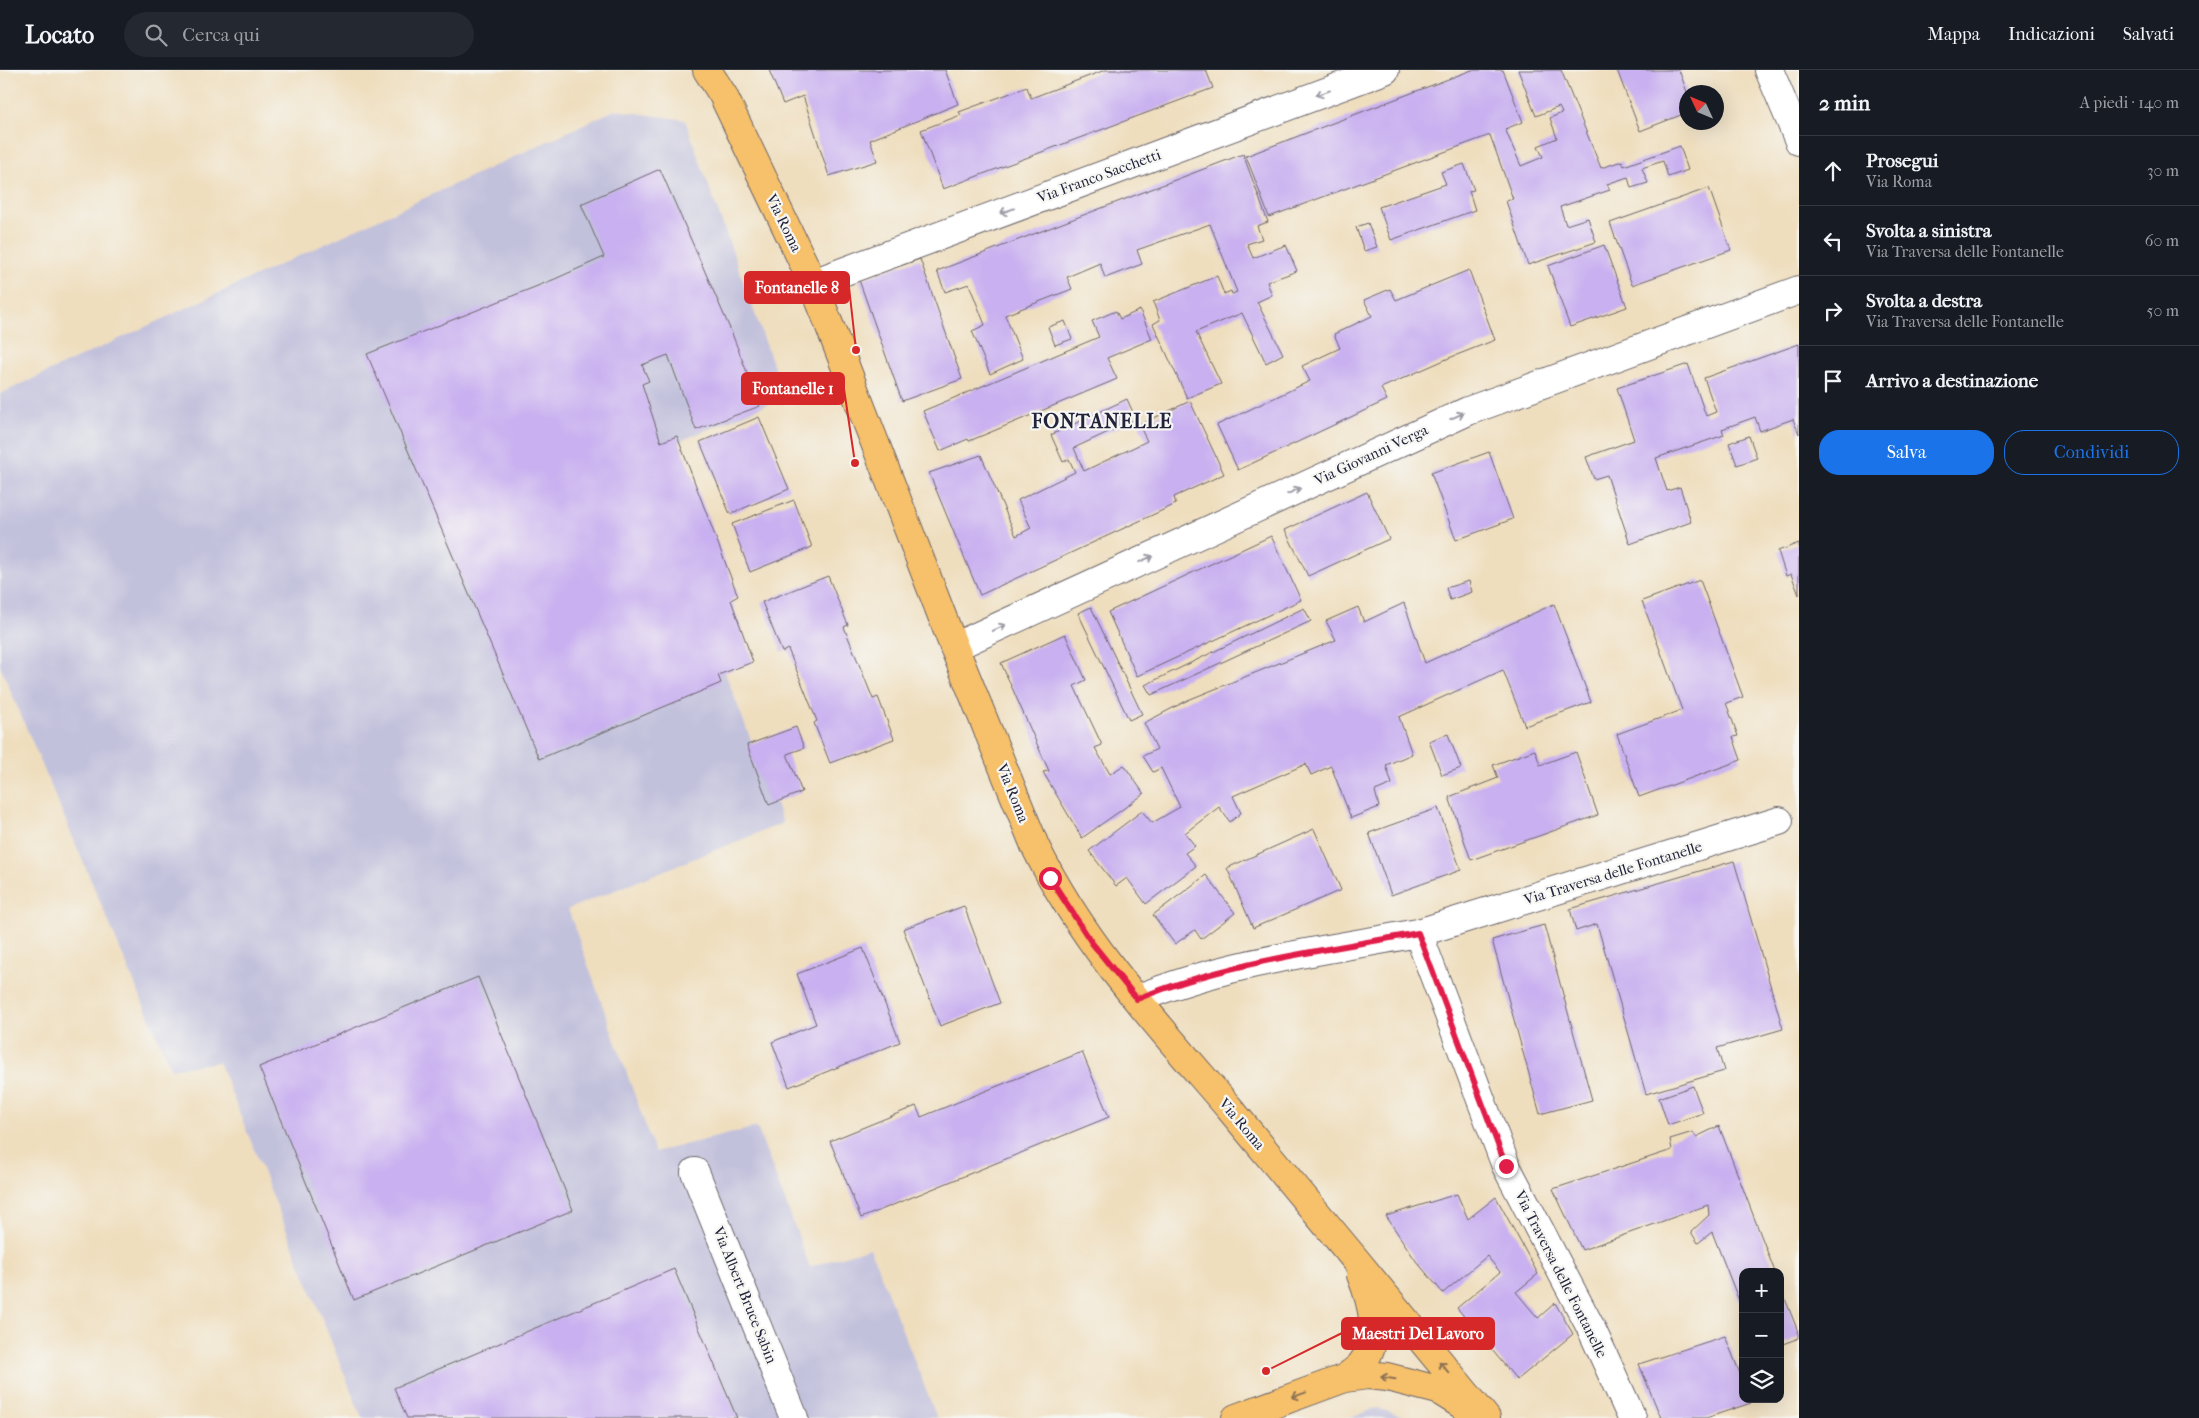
<!DOCTYPE html>
<html lang="it">
<meta charset="utf-8">
<style>
:root{--surface:#171b24;--page:#242831;--text:#f1f3f6;--muted:#9ea1a6;--line:#363941;--accent:#1a73e8}
body{margin:0;font-family:"IM FELL French Canon",serif;background:var(--page);color:var(--text)}
.controls{position:absolute;right:15px;bottom:15px;display:grid;overflow:hidden;border-radius:10px;box-shadow:0 5px 20px #0002}
.controls button{width:45px;height:45px;display:grid;place-items:center;padding:0;border:0;border-bottom:1px solid var(--line);background:var(--surface);color:var(--text);font:25px sans-serif}
.compass{position:absolute;left:1679px;top:15px;width:45px;height:45px;border-radius:50%;background:var(--surface);box-shadow:0 5px 20px #0002;rotate:314deg}
.stop{position:absolute;width:15px;height:15px;margin:-11px;border:4px solid #e11d48;border-radius:50%;background:#fff}
.stop.end{background:#e11d48;border-color:#fff;box-shadow:0 1px 5px #0008}
.list{margin:0;padding:0;list-style:none}
h2{display:flex;justify-content:space-between;align-items:center;height:65px;margin:0;padding:0 20px;font-size:21px}
h2 small{font-size:16px;font-weight:400;color:var(--muted)}
.list li{display:grid;grid-template-columns:32px 1fr auto;gap:15px;align-items:center;box-sizing:border-box;height:70px;padding:0 20px;border-top:1px solid var(--line)}
.list b{display:block;font-size:19px;white-space:nowrap}
.list p{margin:0;font-size:16px;white-space:nowrap;color:var(--muted)}
.list em{font-size:16px;font-style:normal;color:var(--muted)}
.actions{display:flex;gap:10px;padding:15px 20px}
.actions a{flex:1;padding:11px 0;border:1px solid var(--accent);border-radius:20px;text-align:center;font-size:18px;color:var(--accent)}
.actions .main{background:var(--accent);color:#fff}
.icon{flex:none;width:28px;height:28px;fill:none;stroke:currentColor;stroke-width:2;stroke-linecap:round;stroke-linejoin:round}
.map{position:relative;flex:none;width:1799px;height:1348px;overflow:hidden}
header{display:flex;align-items:center;gap:30px;box-sizing:border-box;height:70px;padding:0 25px;background:var(--surface);border-bottom:1px solid var(--line)}
header strong{font-size:24px}
nav{display:flex;gap:28px;margin-inline-start:auto;font-size:18px}
.search{width:350px;height:45px;background:var(--page);display:flex;align-items:center;gap:12px;box-sizing:border-box;padding:0 18px;border-radius:28px;color:var(--muted);font-size:19px}
main{display:flex}
aside{flex:1;background:var(--surface)}
.map>svg:first-child{display:block}
.industrial{fill:#c2c1dc}
.building{fill:#c9b0f0}
.lines{fill:none;stroke-linecap:round;stroke-linejoin:round}
.minor-casing{stroke:#6a6469;stroke-width:30}
.major-casing{stroke:#6a6469;stroke-width:30}
.minor{stroke:#fff;stroke-width:28}
.major{stroke:#f7c06b;stroke-width:28}
.oneway{stroke:#9c9ca7}
.oneway2{stroke:#8c7153}
.route{stroke:#e11d48;stroke-width:6}
.labels{text-anchor:middle;stroke-width:4.5;stroke-linejoin:round;paint-order:stroke}
.street-label{font-size:15px;fill:#22223b;stroke:#f6f6f2}
.district-label{font-size:20px;font-weight:bold;letter-spacing:1px;fill:#22223b;stroke:#f6f6f2}
.leader{fill:none;stroke:#d62828;stroke-width:2}
.callout-dot{fill:#d62828;stroke:#f6f6f2;stroke-width:2}
.callout{fill:#d62828;stroke:#d62828;stroke-width:2}
.callout-label{font-size:16px;text-anchor:middle;font-weight:bold;fill:#fff}
</style>
<header>
<strong>Locato</strong>
<div class="search"><svg class="icon" aria-label="search" viewBox="0 0 24 24"><circle cx="10" cy="10" r="6"/><path d="M15 15l6 6"/></svg>Cerca qui</div>
<nav><a>Mappa</a><a>Indicazioni</a><a>Salvati</a></nav>
</header>
<main>
<div class="map">
<svg width="1799" height="1348" viewBox="0 0 1799 1348">
<rect width="100%" height="100%" fill="#f6f6f2"/>
<filter id="ink" filterUnits="userSpaceOnUse"><feTurbulence type="fractalNoise" baseFrequency=".02" numOctaves="2"/><feDisplacementMap in="SourceGraphic" scale="10" xChannelSelector="R" yChannelSelector="G"/><feConvolveMatrix kernelMatrix="1 2 1 2 8 2 1 2 1" color-interpolation-filters="sRGB"/></filter>
<filter id="wash" filterUnits="userSpaceOnUse"><feTurbulence type="fractalNoise" baseFrequency=".0096" numOctaves="4" result="noise"/><feDisplacementMap in="SourceGraphic" scale="20" xChannelSelector="R" yChannelSelector="G"/><feGaussianBlur stdDeviation="1.12" result="paint"/><feColorMatrix in="noise" values="0 0 0 0 0 0 0 0 0 0 0 0 0 0 0 0 0 1.4 0 .05"/><feComposite in="paint" operator="in"/></filter>
<g filter="url(#wash)">
<rect width="100%" height="100%" fill="#efdebe"/>
<path class="industrial" d="M615,40L685,50L785,327L642,387L783,753L568,839L655,1082L757,1057L810,1197L870,1178L937,1348H362L219,992L171,999L0,596V324Z
M1377,1338L1409,1348H1347Z"/>
<g id="blocks">
<path class="building" d="M769,0H945L958,34L870,70L877,91L829,106L803,26L783,34Z
M1105,0H1206L1213,18L943,119L921,60L961,45L959,42L1027,17L1031,28Z
M1472,0H1503L1523,52L1505,59L1521,96L1543,87L1538,76L1557,68L1550,48L1562,43L1559,37L1536,46L1518,0H1561L1601,98L1622,91L1624,96L1680,76L1688,100L1668,107L1663,91L1642,98L1648,113L1631,118L1628,107L1607,114L1610,120L1560,137L1566,155L1588,148L1596,172L1528,195L1506,131L1513,129L1490,65L1269,147L1246,86Z
M1617,0H1679L1687,22L1686,43L1640,61Z
M1243,84L1268,152L1257,156L1262,169L1247,174L1253,188L1286,175L1297,201L1267,212L1272,225L1257,232L1283,284L1266,293L1242,243L1196,262L1221,314L1187,328L1153,254L1160,250L1153,232L1217,206L1224,224L1231,221L1232,224L1237,222L1210,154L1137,180L1142,194L1105,208L1100,193L1067,207L1072,219L1005,245L1023,289L990,304L972,261L985,255L969,214L945,222L937,201Z
M1464,94L1474,120L1469,121L1475,140L1391,170L1379,137L1446,114L1441,102Z
M660,99L731,261L760,336L696,360L668,285L642,295L649,311L642,314L661,372L677,366L738,526L731,530L753,592L718,605L721,613L539,689L367,284L555,209L604,187L581,134Z
M1709,118L1731,180L1632,215L1610,153Z
M1368,153L1377,177L1364,181L1356,157Z
M1604,175L1627,237L1570,257L1548,196Z
M920,189L962,309L902,331L859,210Z
M1469,200L1495,270L1449,288L1381,318L1387,330L1238,400L1217,355L1310,311L1302,296L1340,278L1334,264L1372,246L1364,230L1390,219L1396,230Z
M1140,240L1152,269L1107,288L1117,309L991,362L969,371L968,369L940,381L923,341L1099,267L1092,251L1116,241L1120,249Z
M1065,251L1072,269L1055,275L1048,257Z
M1799,274V364L1793,349L1760,361L1755,347L1722,359L1724,365L1656,388L1667,421L1680,417L1691,452L1630,474L1607,405L1594,409L1586,387L1634,370L1617,318L1688,294L1706,346L1716,342L1704,308Z
M1127,329L1136,349L1074,378L1084,401L1147,371L1139,355L1190,331L1224,404L1174,427L1176,434L980,525L929,403L981,385L1016,466L1031,458L1018,430L1075,402L1069,389L1063,392L1051,365Z
M759,347L789,419L730,444L700,372Z
M1749,366L1757,388L1737,395L1729,373Z
M1489,382L1513,449L1456,470L1431,403Z
M1367,422L1389,469L1308,506L1285,460Z
M794,430L812,477L750,502L732,454Z
M1271,466L1301,530L1137,606L1108,542Z
M1799,473V525L1791,504L1786,506L1778,481Z
M828,506L848,555L844,557L873,629L878,627L894,669L830,693L814,653L817,651L788,579L782,582L762,532Z
M1700,510L1743,627L1726,633L1738,666L1733,667L1741,690L1639,727L1617,664L1682,640L1642,531Z
M1469,511L1472,522L1450,530L1446,518Z
M1404,533L1425,593L1554,534L1591,632L1525,656L1503,600L1399,647L1412,684L1386,695L1392,714L1375,721L1379,737L1351,748L1331,696L1311,705L1306,694L1233,726L1241,743L1230,752L1219,737L1185,763L1195,776L1185,783L1196,796L1146,834L1127,808L1116,816L1089,781L1142,741L1152,753L1180,737L1161,698L1153,702L1143,686L1157,679L1144,653L1188,630L1336,570L1326,551L1358,537L1364,552Z
M1091,537L1142,644L1129,650L1078,543Z
M1304,538L1311,551L1151,625L1145,615Z
M1065,564L1086,610L1074,616L1102,675L1095,678L1110,704L1124,695L1144,724L1082,768L1043,702L1049,701L1001,593Z
M796,657L804,678L787,684L802,722L769,735L747,675Z
M1448,664L1461,698L1442,705L1429,671Z
M1535,680L1540,695L1576,682L1598,745L1471,790L1449,727L1498,708L1493,695Z
M1438,738L1461,800L1391,825L1369,763Z
M1314,759L1341,820L1253,858L1227,798Z
M1734,791L1783,959L1717,978L1724,1001L1646,1024L1597,854L1576,861L1570,839Z
M1206,805L1235,843L1201,869L1195,860L1175,874L1153,845Z
M964,836L1000,933L940,956L903,859Z
M1544,855L1592,1030L1540,1044L1492,870Z
M863,878L900,972L789,1017L772,972L816,954L797,904Z
M478,907L573,1140L354,1230L259,997Z
M1082,982L1109,1047L861,1148L830,1071L916,1036L921,1047Z
M1693,1016L1703,1043L1668,1055L1659,1028Z
M1719,1056L1775,1202H1743V1241L1712,1162L1698,1173L1691,1162L1709,1145L1708,1135L1582,1180L1553,1119L1672,1080L1670,1069L1693,1062L1696,1067Z
M1457,1124L1468,1149L1496,1127L1538,1204L1516,1222L1538,1248L1555,1233L1573,1264L1517,1310L1457,1238L1500,1202L1487,1186L1443,1223L1416,1191L1386,1146Z
M674,1199L737,1348H407L394,1318Z
M1780,1216L1799,1264V1268L1780,1275Z
M1725,1266L1743,1311V1329H1750L1751,1333L1706,1348H1661L1639,1294Z"/>
</g>
</g>
<g filter="url(#ink)">
<use href="#blocks" fill-opacity="0" stroke="#6a6469" stroke-width="1"/>
<g class="lines">
<g class="minor-casing">
<path id="minor" d="M1769,0L1799,71
M813,213L1385,0
M954,577L1468,341L1799,220
M1418,863L1779,751
M1137,929C1226,892 1323,881 1418,863L1506,1096L1591,1258L1632,1348
M695,1102L794,1348"/>
</g>
<g class="major-casing">
<path id="major" d="M707,0L723,25L813,213L954,577L1035,776C1083,875 1159,956 1230,1039C1316,1142 1401,1244 1486,1348
M1345,1308C1350,1304 1356,1300 1360,1296C1383,1269 1372,1233 1361,1205
M1236,1348L1345,1308L1368,1305L1387,1307L1438,1320L1470,1340"/>
</g>
<use href="#minor" class="minor"/>
<use href="#major" class="major"/>
</g>
<defs><path id="oneway-shaft" d="M-6 0H5M1.5-3L5.5 0L1.5 3" fill="none" stroke-width="1.6" stroke-linecap="round" stroke-linejoin="round" transform="scale(1.25)"/></defs>
<g class="oneway">
<use href="#oneway-shaft" transform="translate(1323 23) rotate(160)"/>
<use href="#oneway-shaft" transform="translate(1007 141) rotate(160)"/>
<use href="#oneway-shaft" transform="translate(1457 346) rotate(-25)"/>
<use href="#oneway-shaft" transform="translate(1294 421) rotate(-25)"/>
<use href="#oneway-shaft" transform="translate(1146 489) rotate(-25)"/>
<use href="#oneway-shaft" transform="translate(999 558) rotate(-25)"/>
</g>
<g class="oneway2">
<use href="#oneway-shaft" transform="translate(1444 1297) rotate(-129)"/>
<use href="#oneway-shaft" transform="translate(1388 1308) rotate(-171)"/>
<use href="#oneway-shaft" transform="translate(1299 1325) rotate(160)"/>
</g>
</g>
<g class="lines" filter="url(#ink)">
<path class="route" d="M1050,808L1092,873L1137,929C1226,892 1323,881 1418,863L1506,1096"/>
</g>
<g class="labels">
<g class="street-label">
<text transform="translate(1099 106) rotate(-20)" y="5">Via Franco Sacchetti</text>
<text transform="translate(784 153) rotate(64)" y="5">Via Roma</text>
<text transform="translate(1371 385) rotate(-25)" y="5">Via Giovanni Verga</text>
<text transform="translate(1013 723) rotate(68)" y="5">Via Roma</text>
<text transform="translate(1613 803) rotate(-17)" y="5">Via Traversa delle Fontanelle</text>
<text transform="translate(1242 1054) rotate(50)" y="5">Via Roma</text>
<text transform="translate(1561 1204) rotate(63)" y="5">Via Traversa delle Fontanelle</text>
<text transform="translate(745 1225) rotate(68)" y="5">Via Albert Bruce Sabin</text>
</g>
<g class="district-label">
<text x="1102" y="358">FONTANELLE</text>
</g>
</g>
<path class="leader" d="M856 280L849 217M855 393L844 319M1266 1301L1342 1263"/>
<g class="callout-dot">
<circle cx="856" cy="280" r="5"/>
<circle cx="855" cy="393" r="5"/>
<circle cx="1266" cy="1301" r="5"/>
</g>
<g class="callout">
<rect x="745" y="202" width="104" height="31" rx="5"/>
<rect x="742" y="303" width="102" height="31" rx="5"/>
<rect x="1342" y="1248" width="152" height="31" rx="5"/>
</g>
<g class="callout-label">
<text x="797" y="223">Fontanelle 8</text>
<text x="793" y="324">Fontanelle 1</text>
<text x="1418" y="1269">Maestri Del Lavoro</text>
</g>
</svg>
<div class="controls">
<button>+</button>
<button>−</button>
<button><svg class="icon" aria-label="layers" viewBox="0 0 24 24"><path d="M12 4l9 5-9 5-9-5zM3 14l9 5 9-5"/></svg></button>
</div>
<svg class="compass" viewBox="-18 -18 36 36"><path d="M0-13l5 13h-10z" fill="#e53935"/><path d="M0 13l5-13h-10z" fill="#9ea1a6"/></svg>
<div class="stop" style="left:1050px;top:808px"></div>
<div class="stop end" style="left:1506px;top:1096px"></div>
</div>
<aside>
<h2>2 min<small>A piedi · 140 m</small></h2>
<ul class="list">
<li><svg class="icon" aria-label="ahead" viewBox="0 0 24 24"><path d="M12 20V5M6 11l6-6 6 6"/></svg><div><b>Prosegui</b><p>Via Roma</p></div><em>30 m</em></li>
<li><svg class="icon" aria-label="left" viewBox="0 0 24 24"><path d="M17 20v-9H6M10 6l-5 5 5 5"/></svg><div><b>Svolta a sinistra</b><p>Via Traversa delle Fontanelle</p></div><em>60 m</em></li>
<li><svg class="icon" aria-label="right" viewBox="0 0 24 24"><path d="M7 20v-9h11M14 6l5 5-5 5"/></svg><div><b>Svolta a destra</b><p>Via Traversa delle Fontanelle</p></div><em>50 m</em></li>
<li><svg class="icon" aria-label="arrive" viewBox="0 0 24 24"><path d="M6 21V4h12l-3 4 3 4H6"/></svg><div><b>Arrivo a destinazione</b></div></li>
</ul>
<div class="actions"><a class="main">Salva</a><a>Condividi</a></div>
</aside>
</main>
